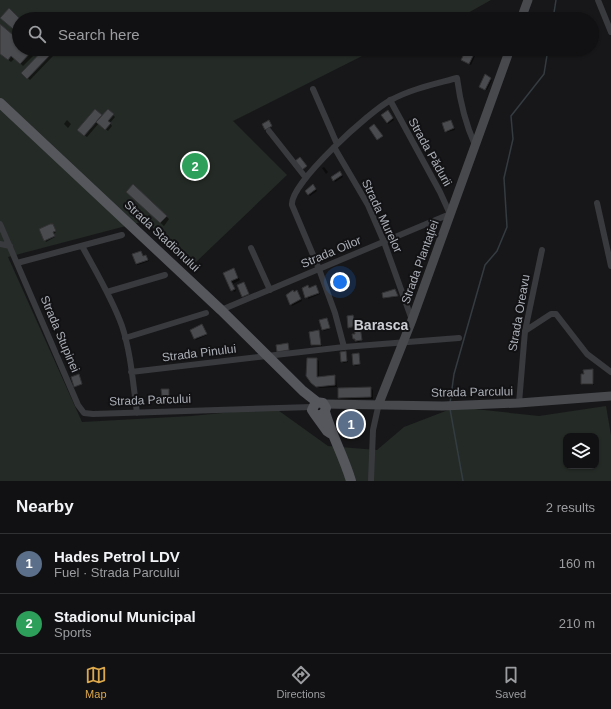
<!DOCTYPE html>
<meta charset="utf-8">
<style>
:root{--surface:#111113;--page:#1e1f21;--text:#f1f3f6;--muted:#9c9da0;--line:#303133;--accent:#dca84c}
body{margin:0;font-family:Helvetica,sans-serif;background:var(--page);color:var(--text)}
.controls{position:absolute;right:12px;bottom:12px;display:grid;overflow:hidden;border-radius:8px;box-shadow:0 1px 3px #0004}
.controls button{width:36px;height:36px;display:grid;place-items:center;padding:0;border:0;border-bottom:1px solid var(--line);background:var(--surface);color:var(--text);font:20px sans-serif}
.you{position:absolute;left:340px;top:282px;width:14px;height:14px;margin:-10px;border:3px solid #fff;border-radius:50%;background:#1a73e8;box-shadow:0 0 0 6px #1a73e833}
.badge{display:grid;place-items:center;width:26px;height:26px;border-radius:50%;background:var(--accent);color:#fff;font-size:13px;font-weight:700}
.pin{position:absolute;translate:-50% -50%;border:2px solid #fff;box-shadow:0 1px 4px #0006}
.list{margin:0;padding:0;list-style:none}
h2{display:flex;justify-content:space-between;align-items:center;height:52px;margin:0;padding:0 16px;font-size:17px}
h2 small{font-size:13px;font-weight:400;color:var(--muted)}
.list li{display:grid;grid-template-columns:26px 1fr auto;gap:12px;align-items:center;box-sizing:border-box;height:60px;padding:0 16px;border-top:1px solid var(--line)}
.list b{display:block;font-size:15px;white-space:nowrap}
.list p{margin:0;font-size:13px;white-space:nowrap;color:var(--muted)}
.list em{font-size:13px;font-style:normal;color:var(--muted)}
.icon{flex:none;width:22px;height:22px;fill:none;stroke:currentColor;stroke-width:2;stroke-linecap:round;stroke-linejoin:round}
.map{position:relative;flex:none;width:611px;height:481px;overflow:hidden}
.search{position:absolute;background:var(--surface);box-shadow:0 1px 3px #0004;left:12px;right:12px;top:12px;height:44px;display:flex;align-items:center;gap:10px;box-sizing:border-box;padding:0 14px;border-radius:22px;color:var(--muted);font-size:15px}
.sheet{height:172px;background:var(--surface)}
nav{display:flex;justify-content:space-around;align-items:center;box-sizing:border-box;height:56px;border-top:1px solid var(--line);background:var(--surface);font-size:11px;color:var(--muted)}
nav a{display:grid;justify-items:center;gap:2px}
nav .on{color:var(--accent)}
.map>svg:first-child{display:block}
.green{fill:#242a25;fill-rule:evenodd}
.shadow{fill:#0007}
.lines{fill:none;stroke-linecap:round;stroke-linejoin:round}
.stream{stroke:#343c42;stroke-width:1.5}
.building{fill:#4a4b4e;stroke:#323235}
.street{stroke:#393a3e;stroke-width:6}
.secondary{stroke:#47494d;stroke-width:9}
.primary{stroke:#55575c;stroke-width:10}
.labels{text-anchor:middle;stroke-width:4;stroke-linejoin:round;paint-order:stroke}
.street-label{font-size:12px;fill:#abafb7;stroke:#121214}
.quarter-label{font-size:14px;font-weight:bold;fill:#ccced4;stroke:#121214}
</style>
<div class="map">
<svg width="611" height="481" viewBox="0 0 611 481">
<rect width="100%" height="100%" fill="#171719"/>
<path class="green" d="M0,0H491L466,14L449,19H19V49H376L233,121L287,175L194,264L145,221L8,257L82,422L191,416L275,408L328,446L377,450L404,427L456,407L539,416L606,406L611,435V481H0ZM566,436H596V466H566Z"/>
<path class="shadow" d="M2,18L19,19V27L16,31Z
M0,25L19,42V49H27L34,55L23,66L15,58L11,62L0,53Z
M46,49L53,56L30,80L23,73Z
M467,51L475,56L471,65L462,60Z
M485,76L492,80L487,90L481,88Z
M95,110L102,116L108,110L115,117L110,123L112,126L108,131L99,123L87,137L78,130Z
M389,112L394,120L388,124L387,122Z
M67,120L71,124L68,128L64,124Z
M451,121L455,130L447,132L446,131Z
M324,167L328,172L326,174L322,168Z
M341,174L343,177L335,182L334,180Z
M133,185L169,219L164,226L127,192Z
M313,185L317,191L310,196L306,191Z
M54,227L56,232L54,234L55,237L46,242L45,240Z
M146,256L149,261L138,265L136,264Z
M233,269L240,280L233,284L236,291L234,292L224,274Z
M308,286L309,289L316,286L320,294L308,299Z
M395,290L398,297L384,298Z
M297,291L302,301L292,306L287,296Z
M353,316L356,328H359L361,341L358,342L354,339L356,335L355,327H349Z
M327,319L330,329L324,331L323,330Z
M202,325L207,335L196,340L191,330Z
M319,331L322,346H313L312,345Z
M345,353L348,362L344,363L342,362Z
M358,354L360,365L355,366L354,365Z
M316,359L319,361V377L334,376L336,378L337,387L319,388L307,376Z
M592,370L594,385H583L582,384Z
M370,388L373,390V399H341L339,397Z
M169,390L170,405H165L164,404Z
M359,415L361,417L362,432H352V436L346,437L344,435Z"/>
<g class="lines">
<path class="stream" d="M553,19L556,0
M450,403L454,374L485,265L497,251L507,227L504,178L513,139L511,116L544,74L548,49
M450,409L463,481"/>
</g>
<path class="building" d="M9,8L20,19L13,29L0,18Z
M0,24L19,40V49H29L32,51L20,64L11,56L8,60L0,54Z
M44,49H48L52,53L27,79L21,73Z
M466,50L474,54L469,64L461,60Z
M485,74L491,78L485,90L479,87Z
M95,109L102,115L84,136L77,130Z
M108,109L114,114L108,121L111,123L105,130L96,122Z
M388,110L393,118L387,123L381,115Z
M269,120L272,126L265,130L262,124Z
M451,120L454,128L445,132L442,123Z
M374,124L383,136L377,140L369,128Z
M300,157L307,166L302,170L295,161Z
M340,171L342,175L333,181L331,177Z
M133,184L167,216L160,223L126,192Z
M313,184L316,189L308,195L305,191Z
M50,224H53L56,231L53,232L55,236L44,241L39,229Z
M141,251L143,256L146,255L148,260L136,264L132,254Z
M234,268L238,278L231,281L235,289L231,291L223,273Z
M244,282L249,294L242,297L237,285Z
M308,285L309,288L316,285L319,293L305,298L302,288Z
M395,289L398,296L383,298L382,293Z
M293,290L294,292L297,290L301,299L290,305L286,295Z
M353,315L356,326L348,328L347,316Z
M327,318L330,328L322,330L319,320Z
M202,324L207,334L194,339L190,330Z
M360,326L362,340L355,341V339H353L352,334H355L354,327Z
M319,330L321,345H311L309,332Z
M288,343L289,350L277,352L276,345Z
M346,351L347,361L341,362L340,352Z
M359,353L360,364L353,365L352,354Z
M307,358H317V377L335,375V385L316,387L311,383L306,376Z
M593,369V384H581V374H584L583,370Z
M79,374L82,384L74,387L71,377Z
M371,387V397L338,398V388Z
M161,389H169V404H163Z
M350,414H359L360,430L351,431V435H343L342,422L351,421Z"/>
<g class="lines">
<path class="street" d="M598,0L611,32
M313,89L337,144
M269,131L306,178
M334,147L368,205L384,242L412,320
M597,203L611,266
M0,224L78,405L84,413L93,414L312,407
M0,244L10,246
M82,246C96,272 112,298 122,326C131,353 133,384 137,413
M251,248L270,290
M17,263L122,235
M107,292L165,275
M221,310L450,214L440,192L390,100
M525,331L551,314H556L587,354L611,372
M125,338L206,313
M344,347L335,313L319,269L292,205C289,184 371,110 391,100C411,89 435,84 457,78C460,101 465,123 475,145
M131,372L344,347L459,338
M519,403L525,331L542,250
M371,481L373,430L379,403"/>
<path class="secondary" d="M521,19L528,0
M379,403L412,320L510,49
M324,404L443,406L519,403L611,396"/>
<path class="primary" d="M0,103L221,310L303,391L317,402
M325,412C332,436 344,457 351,481
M315,414L319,416L324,413L326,408L323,403L316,402L312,410L314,413L327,431L330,433"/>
</g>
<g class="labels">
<g class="street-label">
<text transform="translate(430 152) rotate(61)" y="4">Strada Pădurii</text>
<text transform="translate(382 216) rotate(65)" y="4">Strada Murelor</text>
<text transform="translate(162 236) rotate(43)" y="4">Strada Stadionului</text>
<text transform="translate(331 252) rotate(-23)" y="4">Strada Oilor</text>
<text transform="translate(420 262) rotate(-70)" y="4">Strada Plantației</text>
<text transform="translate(519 313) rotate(-80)" y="4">Strada Oreavu</text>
<text transform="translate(60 334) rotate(67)" y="4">Strada Stupinei</text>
<text transform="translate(199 353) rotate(-7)" y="4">Strada Pinului</text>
<text transform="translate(472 392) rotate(-1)" y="4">Strada Parcului</text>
<text transform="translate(150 400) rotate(-2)" y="4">Strada Parcului</text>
</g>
<g class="quarter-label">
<text x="381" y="330">Barasca</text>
</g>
</g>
</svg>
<div class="controls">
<button><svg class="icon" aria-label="layers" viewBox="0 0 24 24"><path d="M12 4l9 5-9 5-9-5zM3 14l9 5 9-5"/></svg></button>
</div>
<div class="you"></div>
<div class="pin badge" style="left:351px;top:424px;background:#5c6f8a">1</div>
<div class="pin badge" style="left:195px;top:166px;background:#2e9e5b">2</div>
<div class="search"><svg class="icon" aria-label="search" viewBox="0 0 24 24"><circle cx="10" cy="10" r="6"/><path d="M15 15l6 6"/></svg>Search here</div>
</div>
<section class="sheet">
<h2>Nearby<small>2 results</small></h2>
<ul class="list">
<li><span class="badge" style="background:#5c6f8a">1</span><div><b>Hades Petrol LDV</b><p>Fuel · Strada Parcului</p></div><em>160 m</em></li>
<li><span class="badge" style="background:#2e9e5b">2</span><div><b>Stadionul Municipal</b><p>Sports</p></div><em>210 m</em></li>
</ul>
</section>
<nav>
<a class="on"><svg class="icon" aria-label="map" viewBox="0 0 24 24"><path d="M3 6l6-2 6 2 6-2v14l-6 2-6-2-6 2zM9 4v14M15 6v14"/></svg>Map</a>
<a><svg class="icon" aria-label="directions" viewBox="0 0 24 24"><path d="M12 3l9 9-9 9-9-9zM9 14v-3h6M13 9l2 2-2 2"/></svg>Directions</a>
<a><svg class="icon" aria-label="saved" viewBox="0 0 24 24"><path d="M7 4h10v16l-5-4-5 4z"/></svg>Saved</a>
</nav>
